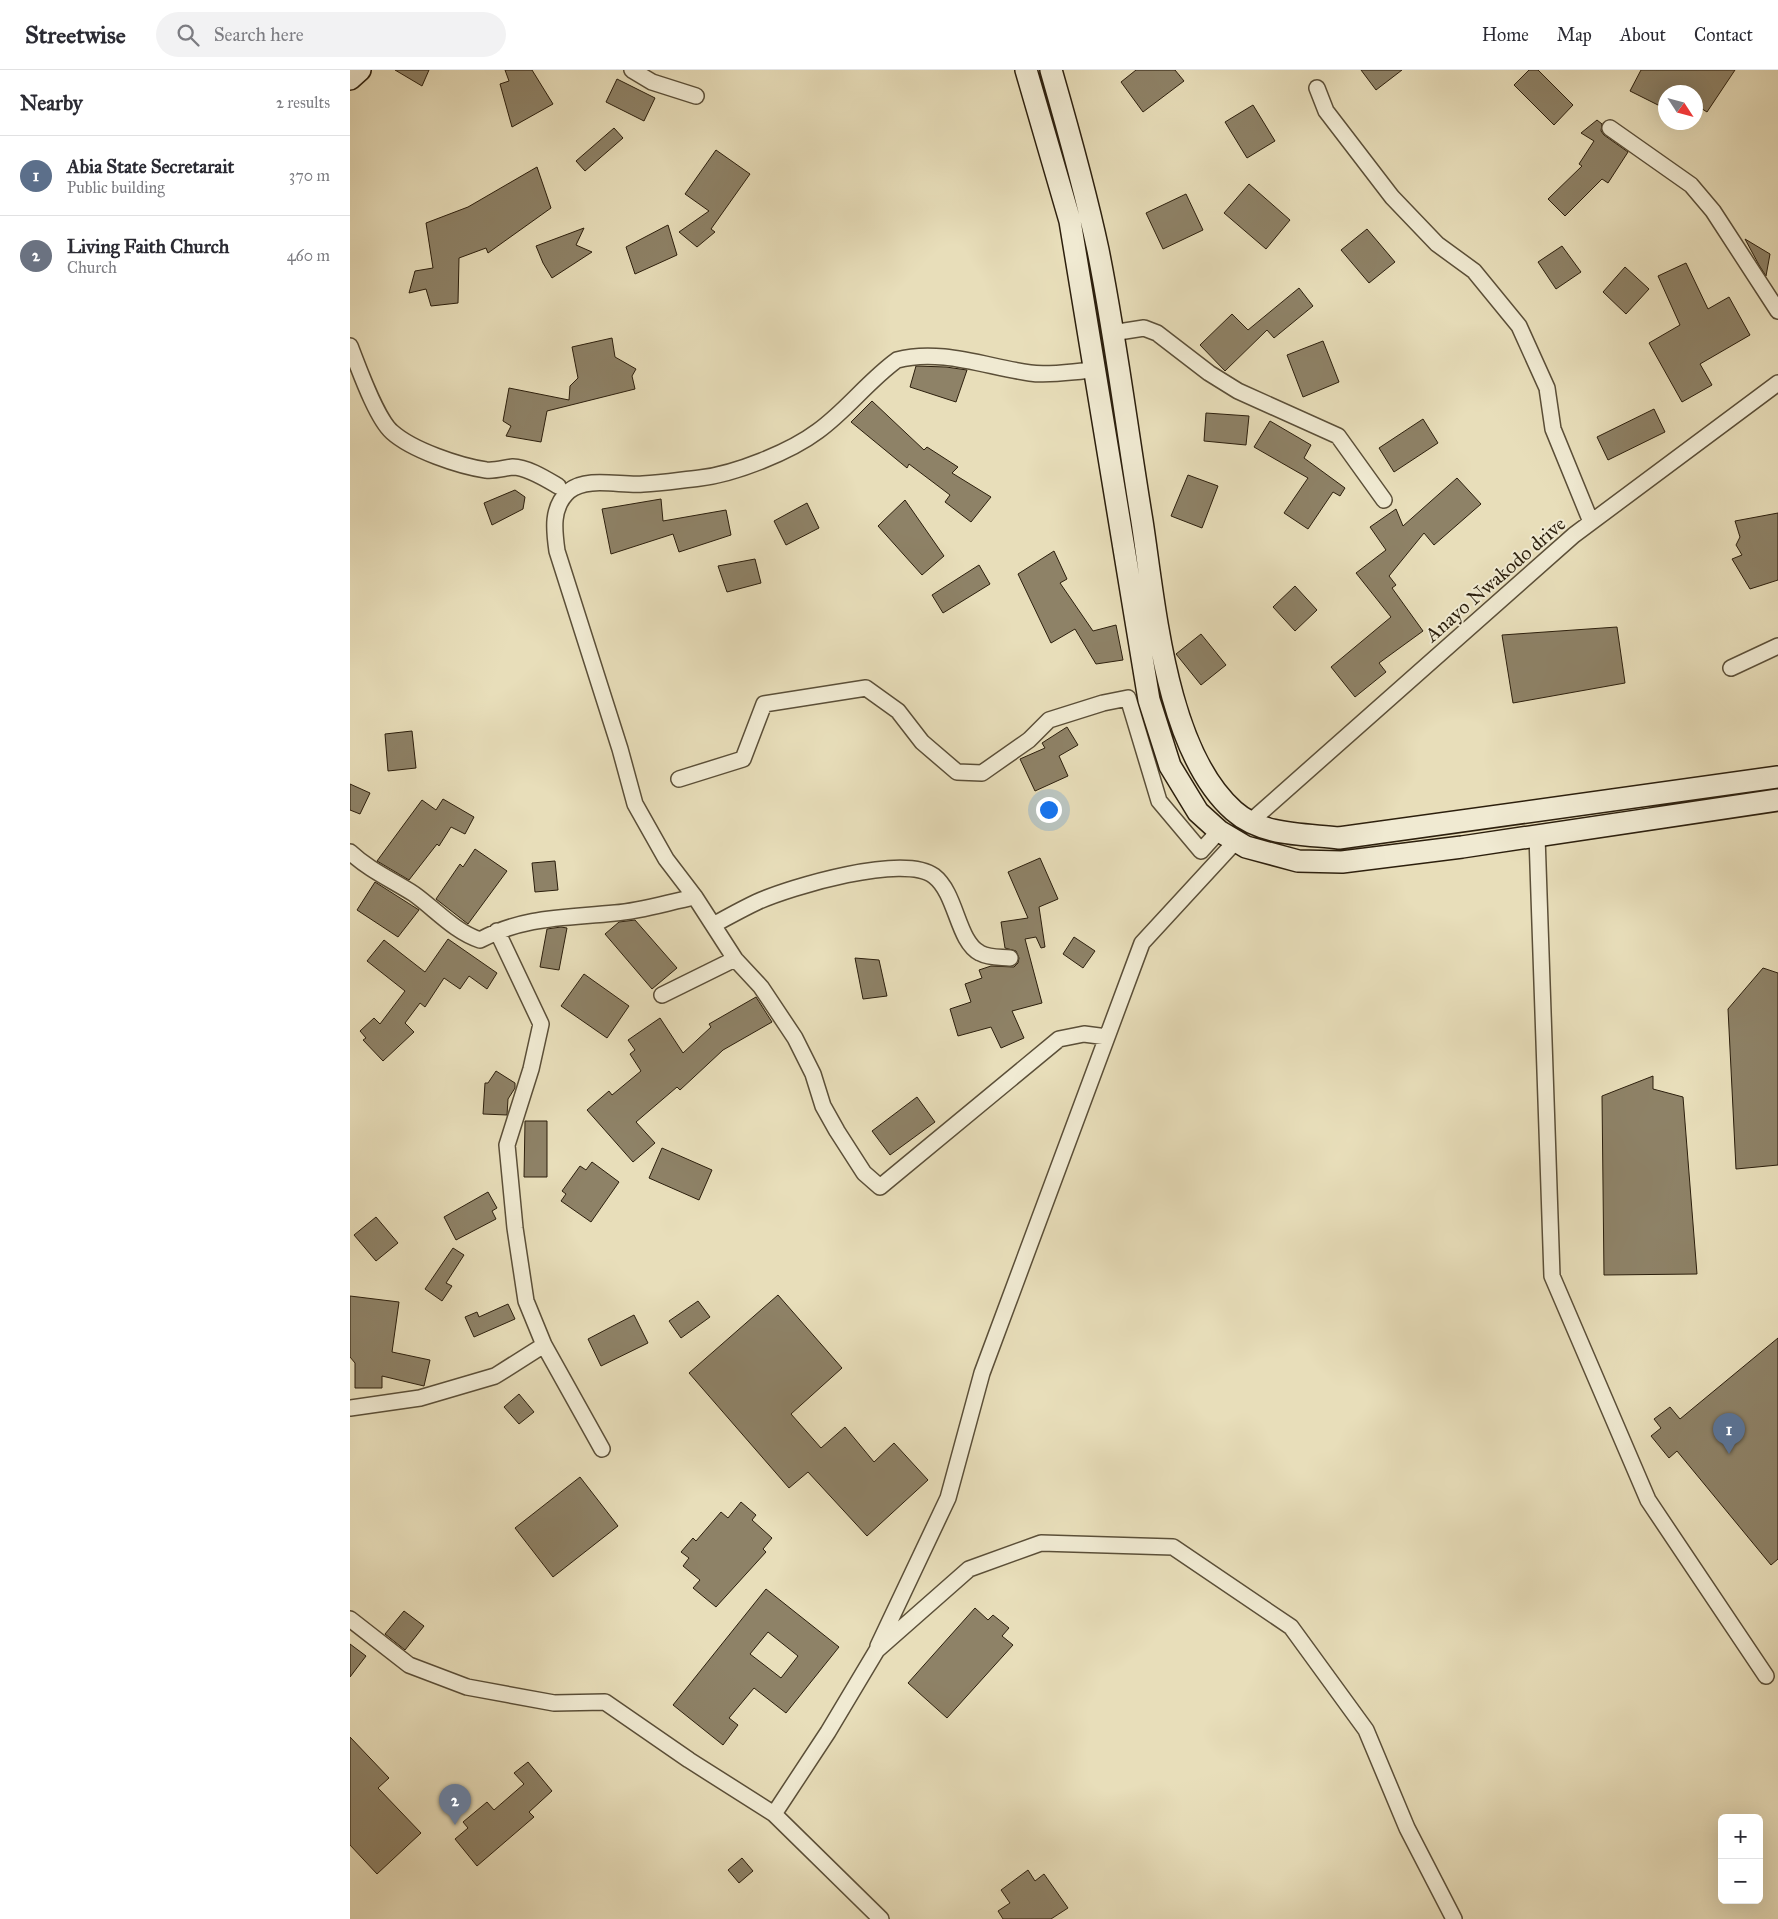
<!DOCTYPE html>
<meta charset="utf-8">
<style>
:root{--surface:#fff;--page:#f2f2f3;--text:#2b2b33;--muted:#7c7c81;--line:#e1e1e2;--accent:#8f2418}
body{margin:0;font-family:"IM FELL Great Primer",serif;background:var(--page);color:var(--text)}
.controls{position:absolute;right:15px;bottom:15px;display:grid;overflow:hidden;border-radius:8px;box-shadow:0 5px 20px #0002}
.controls button{width:45px;height:45px;display:grid;place-items:center;padding:0;border:0;border-bottom:1px solid var(--line);background:var(--surface);color:var(--text);font:25px sans-serif}
.compass{position:absolute;left:1308px;top:15px;width:45px;height:45px;border-radius:50%;background:var(--surface);box-shadow:0 5px 20px #0002;rotate:126deg}
.you{position:absolute;left:698px;top:739px;width:18px;height:18px;margin:-12px;border:4px solid #fff;border-radius:50%;background:#1a73e8;box-shadow:0 0 0 8px #1a73e833}
.badge{display:grid;place-items:center;width:32px;height:32px;border-radius:50%;background:var(--accent);color:#fff;font-size:16px;font-weight:700}
.pin{position:absolute;translate:-50% -41px;filter:drop-shadow(0 1px 2px #0008)}
.pin::after{content:'';position:absolute;top:26px;width:18px;height:15px;background:inherit;clip-path:polygon(0 0,100% 0,50% 100%)}
.list{margin:0;padding:0;list-style:none}
h2{display:flex;justify-content:space-between;align-items:center;height:65px;margin:0;padding:0 20px;font-size:21px}
h2 small{font-size:16px;font-weight:400;color:var(--muted)}
.list li{display:grid;grid-template-columns:32px 1fr auto;gap:15px;align-items:center;box-sizing:border-box;height:80px;padding:0 20px;border-top:1px solid var(--line)}
.list b{display:block;font-size:19px;white-space:nowrap}
.list p{margin:0;font-size:16px;white-space:nowrap;color:var(--muted)}
.list em{font-size:16px;font-style:normal;color:var(--muted)}
.icon{flex:none;width:28px;height:28px;fill:none;stroke:currentColor;stroke-width:2;stroke-linecap:round;stroke-linejoin:round}
.map{position:relative;flex:none;width:1428px;height:1849px;overflow:hidden}
header{display:flex;align-items:center;gap:30px;box-sizing:border-box;height:70px;padding:0 25px;background:var(--surface);border-bottom:1px solid var(--line)}
header strong{font-size:24px}
nav{display:flex;gap:28px;margin-inline-start:auto;font-size:18px}
.search{width:350px;height:45px;background:var(--page);display:flex;align-items:center;gap:12px;box-sizing:border-box;padding:0 18px;border-radius:28px;color:var(--muted);font-size:19px}
main{display:flex}
aside{flex:1;background:var(--surface)}
.map>svg:first-child{display:block}
.building{fill:#8e8267;stroke:#2c1f0d;fill-rule:evenodd}
.lines{fill:none;stroke-linecap:round;stroke-linejoin:round}
.street-casing{stroke:#5b4f38;stroke-width:18}
.secondary-casing{stroke:#2c1f0d;stroke-width:24}
.street{stroke:#f0ead2;stroke-width:15}
.secondary{stroke:#f0ead2;stroke-width:21}
.labels{text-anchor:middle;stroke-width:4;stroke-linejoin:round;paint-order:stroke}
.street-label{font-size:20px;fill:#2c1f0d;stroke:#f0ead2}
</style>
<header>
<strong>Streetwise</strong>
<div class="search"><svg class="icon" aria-label="search" viewBox="0 0 24 24"><circle cx="10" cy="10" r="6"/><path d="M15 15l6 6"/></svg>Search here</div>
<nav><a>Home</a><a>Map</a><a>About</a><a>Contact</a></nav>
</header>
<main>
<aside>
<h2>Nearby<small>2 results</small></h2>
<ul class="list">
<li><span class="badge" style="background:#5c6f8a">1</span><div><b>Abia State Secretarait</b><p>Public building</p></div><em>370 m</em></li>
<li><span class="badge" style="background:#6b7280">2</span><div><b>Living Faith Church</b><p>Church</p></div><em>460 m</em></li>
</ul>
</aside>
<div class="map">
<svg width="1428" height="1849" viewBox="0 0 1428 1849">
<rect width="100%" height="100%" fill="#e8deba"/>
<filter id="stains"><feTurbulence type="fractalNoise" baseFrequency=".004" numOctaves="4"/><feColorMatrix values="0 0 0 0 .2 0 0 0 0 .09 0 0 0 0 .02 0 0 0 .5 -.17"/></filter>
<radialGradient id="worn" r=".72"><stop offset=".6" stop-color="#630" stop-opacity="0"/><stop offset="1" stop-color="#630" stop-opacity=".3"/></radialGradient>
<path class="building" d="M45,0H79L72,16Z
M155,0H182L203,34L162,57L150,14L159,11Z
M786,0H825L834,11L793,42L771,12Z
M1011,0H1052L1026,20Z
M1179,0H1188L1223,35L1204,55L1164,15Z
M1291,0H1385L1357,42L1346,35V22H1316V39L1280,21Z
M267,9L305,28L294,51L256,32Z
M903,35L925,71L897,88L875,52Z
M1247,50L1252,54L1251,61L1254,65L1278,82L1258,113L1252,109L1215,146L1198,129L1232,96L1229,94L1244,71L1231,63Z
M264,58L273,68L235,101L226,91Z
M366,80L400,104L361,159L365,162L347,177L329,162L359,141L335,124Z
M187,97L201,138L138,183L136,178L109,188L108,233L81,236L76,219L59,223L65,201L83,198L76,153L118,137Z
M899,114L940,150L916,179L874,143Z
M836,124L853,160L813,179L796,143Z
M318,155L327,185L285,204L276,177Z
M234,158L226,175L242,182L202,208L193,193L186,176Z
M1017,159L1045,192L1019,213L991,180Z
M1395,169L1420,184L1416,206L1409,195Z
M1212,176L1231,202L1206,219L1188,192Z
M1336,193L1358,239L1379,227L1400,265L1350,294L1362,315L1332,332L1299,273L1330,255L1308,206Z
M1275,197L1299,219L1276,244L1253,222Z
M949,218L963,236L924,268L917,260L875,301L850,275L882,244L898,260Z
M262,268L265,287L286,299L282,306L285,319L197,341L191,372L156,366L161,356L153,351L159,318L219,330L220,316L228,308L222,277Z
M973,271L989,312L953,327L937,285Z
M566,296L596,297L617,300L606,332L560,317Z
M522,331L574,380L577,377L608,397L602,403L641,427L621,452L595,432L600,425L559,394L557,398L501,352Z
M1304,339L1315,362L1258,390L1247,367Z
M856,343L899,346L896,375L854,371Z
M1073,349L1088,373L1044,402L1029,378Z
M920,351L961,375L954,388L995,418L990,426L983,422L958,459L934,443L958,408L904,377Z
M838,405L868,416L852,458L821,446Z
M1107,408L1131,434L1084,475L1074,463L1039,506L1046,515L1042,518L1073,561L1029,593L1036,602L1005,627L981,597L1041,547L1006,503L1036,480L1020,457L1046,439L1053,456Z
M165,420L175,427L173,439L142,455L134,433Z
M311,429L313,451L376,440L381,465L329,482L323,464L261,484L252,439Z
M555,430L594,486L572,505L528,456Z
M457,433L469,458L436,475L424,451Z
M1428,443V510L1400,519L1382,489L1392,485L1386,475L1390,467L1385,451Z
M704,481L717,509L710,513L743,561L766,555L773,590L746,594L725,559L701,573L668,504Z
M405,489L411,513L377,522L368,496Z
M629,495L640,514L593,543L582,525Z
M945,516L967,540L945,561L923,537Z
M1267,557L1275,613L1163,633L1152,565Z
M851,564L876,595L851,615L826,584Z
M717,657L728,675L709,686L718,706L685,721L670,689L695,678L692,673Z
M62,661L66,698L38,701L35,664Z
M0,714L20,723L10,744L0,740Z
M93,729L124,747L115,764L101,757L89,776L87,774L59,810L27,791L72,730L86,740Z
M125,779L157,801L118,854L86,829L110,794L113,797Z
M690,788L708,829L689,837L695,877L691,878L686,867L675,869L692,933L662,941L674,968L651,978L641,957L608,966L600,939L621,932L615,914L632,908L629,900L641,896L664,897L668,893L669,888L666,881L655,878L651,852L678,848L658,802Z
M205,791L208,820L185,822L182,793Z
M25,812L69,840L48,867L7,840Z
M285,850L327,898L302,919L255,864L269,852Z
M211,857L217,858L209,900L190,897L197,859Z
M724,867L745,881L733,898L713,884Z
M98,869L147,903L137,919L119,906L110,919L94,908L75,937L70,933L55,953L64,962L33,991L13,970L16,968L10,961L24,948L30,954L55,921L17,891L34,870L75,902Z
M505,888L529,890L537,926L513,929Z
M1413,898L1428,903V1095L1386,1099L1378,939Z
M234,904L279,936L257,968L211,936Z
M406,927L422,952L373,980L330,1020L327,1017L286,1052L305,1073L283,1092L237,1040L259,1021L262,1025L291,1001L280,984L285,980L278,970L310,948L333,983L361,957L359,954Z
M146,1001L165,1013V1018L158,1029L157,1045L133,1044L135,1013H138Z
M1303,1006V1019L1333,1027L1347,1204L1254,1205L1252,1026Z
M567,1027L585,1052L540,1085L522,1061Z
M175,1051H197V1107H174Z
M312,1078L362,1100L349,1130L299,1108Z
M242,1092L269,1112L241,1152L211,1131L216,1124L212,1121L230,1096L236,1100Z
M138,1122L147,1138L142,1141L146,1149L106,1170L94,1147Z
M26,1147L48,1173L26,1191L4,1165Z
M103,1178L114,1185L96,1213L102,1216L92,1231L75,1219Z
M428,1225L492,1298L441,1344L471,1378L495,1357L524,1392L544,1373L578,1410L517,1466L458,1402L439,1418L339,1303Z
M0,1226L49,1232L42,1282L80,1290L74,1316L32,1306V1318H5V1293L0,1287Z
M348,1231L360,1247L331,1268L319,1251Z
M158,1234L165,1249L124,1267L115,1247L127,1242L129,1247Z
M284,1245L298,1273L251,1296L238,1269Z
M1428,1268V1489L1421,1495L1327,1381L1319,1388L1301,1366L1311,1358L1304,1349L1320,1337L1330,1349Z
M169,1324L184,1342L169,1354L154,1337Z
M230,1407L268,1456L203,1507L165,1458Z
M391,1432L406,1445L402,1450L422,1468L413,1479L416,1482L366,1537L343,1518L350,1510L333,1496L339,1488L331,1482L343,1468L346,1471L371,1442L378,1448Z
M416,1519L489,1577L436,1643L404,1618L379,1648L388,1655L373,1675L323,1635ZM418,1562L448,1586L431,1608L400,1584Z
M625,1538L638,1550L643,1545L659,1558L652,1566L663,1575L597,1648L558,1613Z
M54,1541L74,1556L55,1580L35,1564Z
M0,1574L16,1586L0,1607Z
M0,1667L39,1708L28,1718L71,1763L27,1804L0,1775Z
M178,1692L202,1721L179,1742L184,1747L127,1796L105,1769L118,1758L113,1752L137,1732L144,1740L174,1714L164,1703Z
M392,1788L403,1801L389,1813L378,1800Z
M678,1800L685,1811L694,1804L718,1838L701,1849H653L648,1841L660,1833L651,1820Z"/>
<g class="lines">
<g class="street-casing">
<path id="street" d="M282,0L302,12L346,26
M967,18L976,41L1042,127L1087,174L1124,201L1169,256L1197,318L1203,359L1241,452
M1260,58L1341,115L1363,141L1428,241
M762,263L794,258L807,263L859,303L888,321L988,366L1034,430
M0,276C8,296 26,348 42,362C62,380 109,396 136,400C145,401 154,398 163,397C177,397 196,409 208,416
M745,300C724,301 700,306 680,303C637,297 590,278 547,290C518,311 497,340 468,361C440,382 385,404 350,408C331,410 312,413 293,414C271,416 237,406 219,421C201,437 204,460 207,481L270,679L285,734L316,789L345,827L385,889L411,917L445,968L463,1004L473,1036L487,1061L514,1103L530,1117L709,969L734,964L757,967
M1381,598L1428,576
M329,709L393,689L414,634L516,618L548,641L572,672L607,702L632,703L679,670L699,650L753,633L778,628L809,731L851,781L869,761
M901,751L1224,465L1428,313
M1187,766L1202,1206L1298,1430L1416,1606
M0,782C19,800 42,810 64,824C85,839 105,862 130,870C174,846 217,848 265,843C292,841 319,832 345,827
M363,855C378,847 392,839 407,832C440,817 554,783 584,806C607,824 607,871 630,883C639,888 650,887 660,888
M147,861L191,954L181,999L157,1075L165,1158L176,1231L194,1275L252,1379
M312,925L385,889
M0,1338L70,1328L145,1306L194,1275
M0,1549L59,1595L117,1617L204,1633L255,1632L339,1690L424,1744
M528,1576L598,1428L632,1303L792,873L886,771
M531,1849L424,1744L478,1662L527,1580L619,1499L691,1473L823,1477L941,1557L1016,1660L1057,1758L1104,1849"/>
</g>
<g class="secondary-casing">
<path id="secondary" d="M676,0L720,151L799,630L820,696L848,742L869,761L896,777L948,791L992,792L1112,777L1428,730
M701,0C718,59 735,119 748,180C766,269 777,361 792,451C805,536 816,681 884,741C912,766 954,764 989,768L1428,707
M0,9L10,0"/>
</g>
<use href="#street" class="street"/>
<use href="#secondary" class="secondary"/>
</g>
<g class="labels">
<g class="street-label">
<text transform="translate(1145 509) rotate(-41)" y="7">Anayo Nwakodo drive</text>
</g>
</g>
<rect width="100%" height="100%" filter="url(#stains)"/>
<rect width="100%" height="100%" fill="url(#worn)"/>
</svg>
<div class="controls">
<button>+</button>
<button>−</button>
</div>
<svg class="compass" viewBox="-18 -18 36 36"><path d="M0-13l5 13h-10z" fill="#e53935"/><path d="M0 13l5-13h-10z" fill="#7c7c81"/></svg>
<div class="you"></div>
<div class="pin badge" style="left:1379px;top:1384px;background:#5c6f8a">1</div>
<div class="pin badge" style="left:105px;top:1755px;background:#6b7280">2</div>
</div>
</main>
